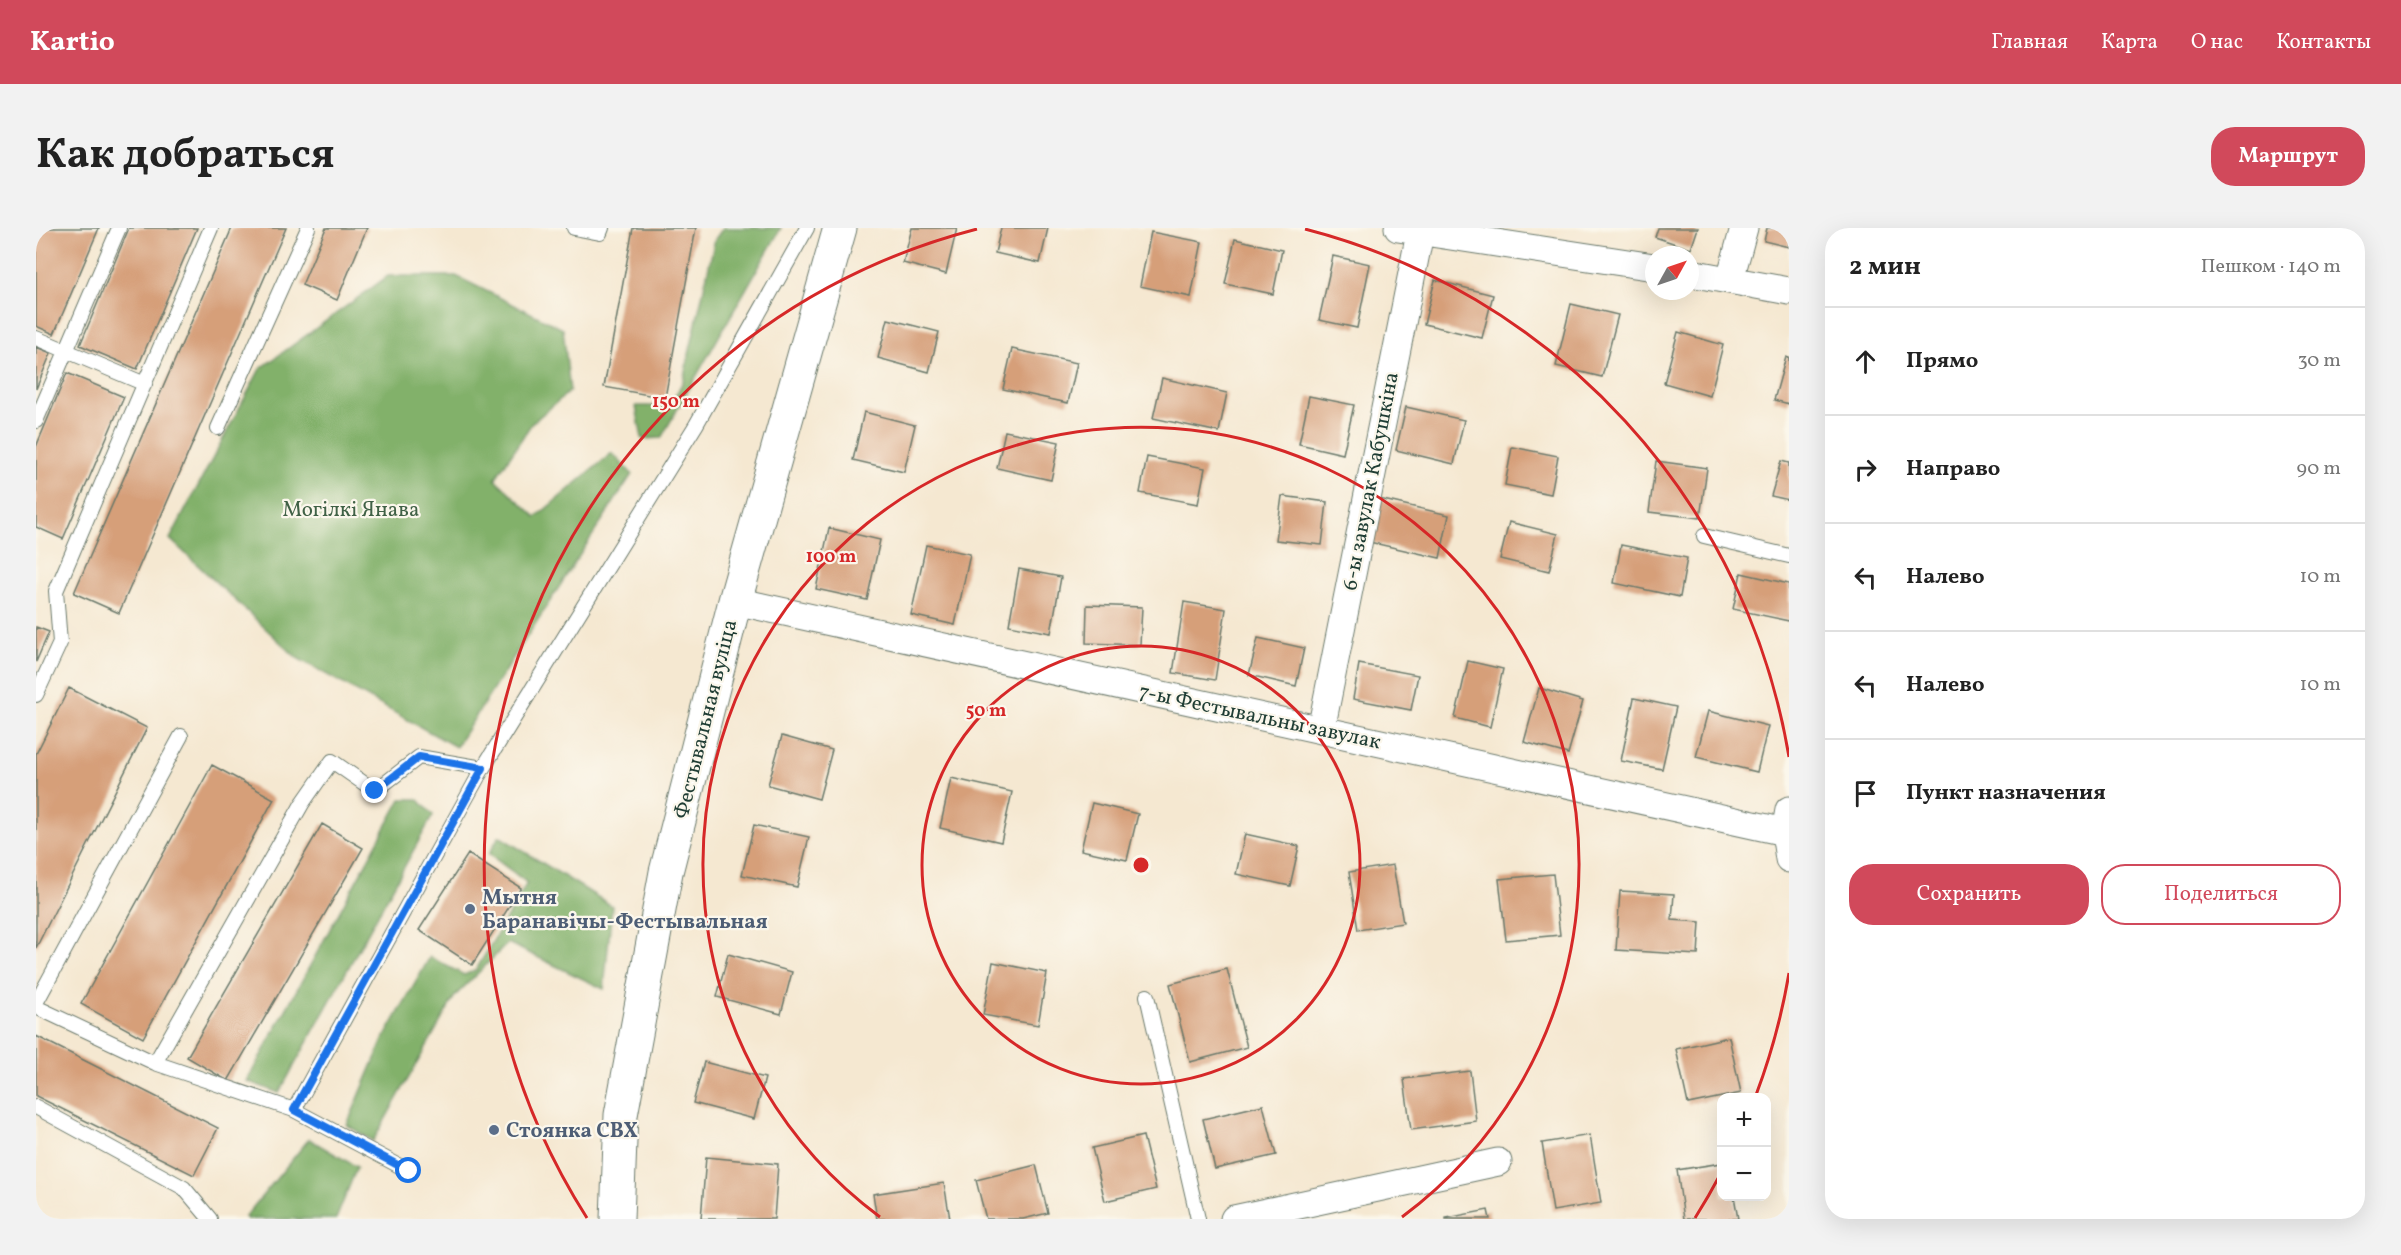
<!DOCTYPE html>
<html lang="ru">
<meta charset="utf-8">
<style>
:root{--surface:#fff;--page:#f2f2f2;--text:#222;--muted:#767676;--line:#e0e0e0;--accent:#d1495b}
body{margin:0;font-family:Vollkorn,serif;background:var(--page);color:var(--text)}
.controls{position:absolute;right:18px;bottom:18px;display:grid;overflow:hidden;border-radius:12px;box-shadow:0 6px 24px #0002}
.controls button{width:54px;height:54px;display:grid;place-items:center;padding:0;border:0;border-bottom:2px solid var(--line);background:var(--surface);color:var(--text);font:30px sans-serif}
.compass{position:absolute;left:1609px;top:18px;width:54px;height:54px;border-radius:50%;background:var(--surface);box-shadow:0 6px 24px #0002;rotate:50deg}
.stop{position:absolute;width:18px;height:18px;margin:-14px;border:4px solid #1a73e8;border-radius:50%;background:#fff}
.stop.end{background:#1a73e8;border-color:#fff;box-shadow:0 2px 6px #0008}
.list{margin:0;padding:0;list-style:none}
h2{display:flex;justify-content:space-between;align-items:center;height:78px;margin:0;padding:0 24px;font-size:26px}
h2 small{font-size:20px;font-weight:400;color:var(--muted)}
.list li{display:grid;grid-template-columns:39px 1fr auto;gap:18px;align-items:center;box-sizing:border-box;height:108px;padding:0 24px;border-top:2px solid var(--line)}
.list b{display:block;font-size:22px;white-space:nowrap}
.list em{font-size:20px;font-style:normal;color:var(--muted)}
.actions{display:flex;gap:12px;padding:18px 24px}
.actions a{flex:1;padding:14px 0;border:2px solid var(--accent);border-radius:24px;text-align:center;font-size:21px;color:var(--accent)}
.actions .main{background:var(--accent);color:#fff}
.icon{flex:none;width:33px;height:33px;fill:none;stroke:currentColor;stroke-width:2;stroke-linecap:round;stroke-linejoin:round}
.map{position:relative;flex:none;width:1753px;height:991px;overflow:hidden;border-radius:24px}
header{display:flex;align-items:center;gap:36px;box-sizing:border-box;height:84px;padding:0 30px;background:var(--accent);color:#fff}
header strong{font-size:28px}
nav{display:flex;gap:33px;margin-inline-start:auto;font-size:21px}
.intro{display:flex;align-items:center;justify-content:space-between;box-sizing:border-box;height:144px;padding:0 36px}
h1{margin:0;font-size:42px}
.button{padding:15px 27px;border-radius:24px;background:var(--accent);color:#fff;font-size:21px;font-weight:700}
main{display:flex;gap:36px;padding:0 36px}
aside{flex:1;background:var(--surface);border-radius:24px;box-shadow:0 6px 24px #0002}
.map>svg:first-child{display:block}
.forest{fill:#82b16a;stroke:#50774f;stroke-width:1.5}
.building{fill:#d69f79}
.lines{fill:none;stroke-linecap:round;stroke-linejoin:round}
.service-casing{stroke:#6a796b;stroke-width:16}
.minor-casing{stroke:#6a796b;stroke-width:29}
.tertiary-casing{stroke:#6a796b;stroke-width:35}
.service{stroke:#fff;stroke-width:14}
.minor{stroke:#fff;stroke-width:27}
.tertiary{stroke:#fff;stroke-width:33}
.route{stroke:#1a73e8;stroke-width:8}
.ring{fill:none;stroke:#d62828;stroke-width:3}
.service-dot{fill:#5c6f8a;stroke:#fbf7ec;stroke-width:2}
.labels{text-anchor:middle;stroke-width:4.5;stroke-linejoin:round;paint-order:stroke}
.street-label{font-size:21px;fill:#1f3d34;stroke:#fbf7ec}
.park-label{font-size:21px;fill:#406146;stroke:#fbf7ec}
.service-label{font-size:21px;font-weight:bold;fill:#4e5e75;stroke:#fbf7ec;text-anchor:start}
.centre{fill:#d62828;stroke:#fbf7ec;stroke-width:3}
.ring-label{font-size:18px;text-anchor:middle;font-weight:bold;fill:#d62828;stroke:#fbf7ec;stroke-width:4.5;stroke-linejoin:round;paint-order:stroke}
</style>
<header>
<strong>Kartio</strong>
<nav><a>Главная</a><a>Карта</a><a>О нас</a><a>Контакты</a></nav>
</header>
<div class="intro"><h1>Как добраться</h1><a class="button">Маршрут</a></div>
<main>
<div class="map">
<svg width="1753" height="991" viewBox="0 0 1753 991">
<rect width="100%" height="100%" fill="#fbf7ec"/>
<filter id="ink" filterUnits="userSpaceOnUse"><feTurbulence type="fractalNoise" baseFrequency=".0167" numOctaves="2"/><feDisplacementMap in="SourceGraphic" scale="12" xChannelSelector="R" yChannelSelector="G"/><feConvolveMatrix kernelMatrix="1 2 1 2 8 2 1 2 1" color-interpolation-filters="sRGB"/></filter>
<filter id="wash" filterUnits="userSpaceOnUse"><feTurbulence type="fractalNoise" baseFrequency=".008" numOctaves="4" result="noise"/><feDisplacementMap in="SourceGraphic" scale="24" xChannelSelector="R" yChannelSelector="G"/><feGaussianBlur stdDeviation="1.35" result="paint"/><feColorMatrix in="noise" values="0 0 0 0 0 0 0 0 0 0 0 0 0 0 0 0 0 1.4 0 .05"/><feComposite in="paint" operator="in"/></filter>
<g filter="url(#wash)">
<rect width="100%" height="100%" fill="#f5e8d1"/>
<path class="forest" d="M687,0H745L625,210L606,211L600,178H634L647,153L679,11Z
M352,48H420L527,101L534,163L496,195L459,251L500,289L576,225L596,246L420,519L261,430L134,311L224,141Z
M365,571H382L397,587L243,865L211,853Z
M463,608L576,678L568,761L472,715L419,768L337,913L311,897L347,812L394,729L428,747L440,742L491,655L453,626Z
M273,911L321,939L300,991H211L209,989Z"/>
<g id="blocks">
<path class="building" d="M0,0H63L18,106L0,98Z
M93,0H161L101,141L44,117Z
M196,0H250L83,385L38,365Z
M290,0H331L301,72L266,57Z
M597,0H660L629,170L568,159Z
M876,0H921L910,46L867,35Z
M965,0H1012L1004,35L959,25Z
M1622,0H1662L1655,21L1619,9Z
M1731,0H1753V19L1728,13Z
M1115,4L1166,14L1155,69L1104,58Z
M1199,11L1246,22L1237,66L1189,56Z
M1297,28L1334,36L1321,100L1283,92Z
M1399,52L1457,67L1446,110L1388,96Z
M1535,76L1582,87L1566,149L1520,138Z
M852,91L903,104L893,144L842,130Z
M1642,104L1687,117L1674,168L1628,155Z
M0,119L15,125L0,161Z
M976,121L1041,135L1032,175L967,161Z
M1750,129L1753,130V176L1738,172Z
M31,145L88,169L27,311L0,299V219Z
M1126,150L1191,165L1183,204L1117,190Z
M1273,168L1318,177L1307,226L1263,216Z
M1370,179L1428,192L1418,236L1360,222Z
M828,184L879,197L868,244L817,232Z
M969,203L1023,214L1015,252L961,240Z
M1476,219L1522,228L1515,266L1469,257Z
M1111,229L1169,240L1162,276L1104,265Z
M1620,233L1671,240L1664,290L1613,284Z
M1745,233L1753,235V272L1735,268Z
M1246,268L1291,274L1286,317L1240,312Z
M1343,271L1413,287L1404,330L1333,314Z
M1473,294L1522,306L1513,343L1464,331Z
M793,300L844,312L831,372L780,361Z
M890,317L934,326L919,397L875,387Z
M1585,317L1651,330L1644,369L1578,355Z
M983,341L1025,349L1015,405L973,397Z
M1705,345L1753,356V393L1697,381Z
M1148,374L1190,381L1179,452L1137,445Z
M1051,377L1106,379L1104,417L1050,415Z
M0,399L13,404L0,434Z
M1222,410L1268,420L1260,458L1213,447Z
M1432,433L1467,441L1454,499L1419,490Z
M1323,436L1382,447L1375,482L1317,471Z
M33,460L111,500L0,720V526Z
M1503,460L1547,473L1532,526L1488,514Z
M1598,470L1640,479L1626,541L1585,533Z
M1672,483L1732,498L1721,544L1660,529Z
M746,508L796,522L783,571L732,557Z
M176,537L238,571L107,810L45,776Z
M915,550L976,564L965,614L904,600Z
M1056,575L1102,586L1091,632L1045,622Z
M286,596L327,620L192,853L151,829Z
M718,597L773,609L761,659L706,647Z
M1209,606L1263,618L1254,658L1200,646Z
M432,626L485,660L436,737L383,702Z
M1357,637L1367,695L1322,702L1313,644Z
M1517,646L1524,707L1470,712L1463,651Z
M1584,663L1638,666L1636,692L1664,694L1662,727L1580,722Z
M692,726L756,744L745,786L681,769Z
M957,734L1011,745L1002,797L947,787Z
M1191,741L1211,819L1154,834L1134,756Z
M0,808L182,900L158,947L0,868Z
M1693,809L1705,865L1652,876L1640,821Z
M668,834L729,850L718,891L657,875Z
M1434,843L1440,893L1375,902L1368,851Z
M1227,877L1240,927L1179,941L1167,891Z
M1554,907L1565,975L1517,983L1506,915Z
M1107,908L1120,961L1069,973L1056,920Z
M670,929L742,936L738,991H665Z
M1686,935V968H1698L1702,991H1648L1641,942Z
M1000,937L1012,985L987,991H950L940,952Z
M908,955L914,991H841L837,966Z
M1452,982L1454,991H1410V990Z"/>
</g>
</g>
<g filter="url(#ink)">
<use href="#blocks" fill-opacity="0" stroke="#6a796b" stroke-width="1.5"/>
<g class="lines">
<g class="service-casing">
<path id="service" d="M538,0L564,5L566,0
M0,110L109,156
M0,193L83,0
M182,200L272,0
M1668,308L1753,328
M0,467L24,415L20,363L175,0
M1111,768L1162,991
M0,775L145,508
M0,779L119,835
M0,879L148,960L174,991
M258,882L447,540L660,197L771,0
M373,943L258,882L119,835L266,576L296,533L339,563L383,529L447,540"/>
</g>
<g class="minor-casing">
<path id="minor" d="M1362,0L1618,39
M1654,45L1753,63
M1694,51L1708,0
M699,373L1749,604
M1285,502L1384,5
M1753,582L1749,604L1753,631
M1198,991L1462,934"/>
</g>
<g class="tertiary-casing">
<path id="tertiary" d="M581,991L585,887L630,644L699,373L804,0"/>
</g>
<use href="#service" class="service"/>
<use href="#minor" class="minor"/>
<use href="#tertiary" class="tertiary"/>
</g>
</g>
<g class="lines" filter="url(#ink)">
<path class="route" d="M339,563L383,529L447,540L258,882L373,943"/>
</g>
<g class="ring">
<circle cx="1105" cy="637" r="219"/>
<path d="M844 989A438 438 0 1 1 1366 989"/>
<path d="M1753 745A657 657 0 0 1 1720 867M1685 945A657 657 0 0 1 1659 990M551 990A657 657 0 0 1 941 1M1269 1A657 657 0 0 1 1753 529"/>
</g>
<g class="service-dot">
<circle cx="434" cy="681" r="6"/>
<circle cx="458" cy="902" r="6"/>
</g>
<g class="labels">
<g class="street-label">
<text transform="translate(1334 253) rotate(-79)" y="7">6-ы завулак Кабушкіна</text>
<text transform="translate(1224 488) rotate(12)" y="7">7-ы Фестывальны завулак</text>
<text transform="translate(669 491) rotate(-76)" y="7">Фестывальная вуліца</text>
</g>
<g class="park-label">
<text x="315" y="288">Могілкі Янава</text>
</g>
<g class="service-label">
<text x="446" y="676">Мытня<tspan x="446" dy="24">Баранавічы-Фестывальная</tspan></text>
<text x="470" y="909">Стоянка СВХ</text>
</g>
</g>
<circle cx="1105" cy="637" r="9" class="centre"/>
<g class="ring-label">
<text x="640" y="179">150 m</text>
<text x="795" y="334">100 m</text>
<text x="950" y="488">50 m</text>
</g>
</svg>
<div class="controls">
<button>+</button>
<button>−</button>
</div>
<svg class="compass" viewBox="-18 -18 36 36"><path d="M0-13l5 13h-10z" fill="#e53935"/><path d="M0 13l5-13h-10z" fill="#767676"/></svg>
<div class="stop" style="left:373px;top:943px"></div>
<div class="stop end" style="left:339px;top:563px"></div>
</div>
<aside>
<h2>2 мин<small>Пешком · 140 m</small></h2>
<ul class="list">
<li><svg class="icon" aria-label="ahead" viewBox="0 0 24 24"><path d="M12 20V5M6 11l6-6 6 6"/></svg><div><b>Прямо</b></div><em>30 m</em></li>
<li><svg class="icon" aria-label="right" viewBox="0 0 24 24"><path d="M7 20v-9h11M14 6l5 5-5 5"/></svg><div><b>Направо</b></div><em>90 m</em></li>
<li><svg class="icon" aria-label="left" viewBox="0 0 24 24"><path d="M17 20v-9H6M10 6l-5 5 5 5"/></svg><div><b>Налево</b></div><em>10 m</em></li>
<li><svg class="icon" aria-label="left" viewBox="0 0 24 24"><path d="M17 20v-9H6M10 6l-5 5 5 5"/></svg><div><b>Налево</b></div><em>10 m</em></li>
<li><svg class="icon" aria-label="arrive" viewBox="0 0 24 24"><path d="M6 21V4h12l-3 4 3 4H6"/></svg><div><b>Пункт назначения</b></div></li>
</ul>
<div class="actions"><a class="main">Сохранить</a><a>Поделиться</a></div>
</aside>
</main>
